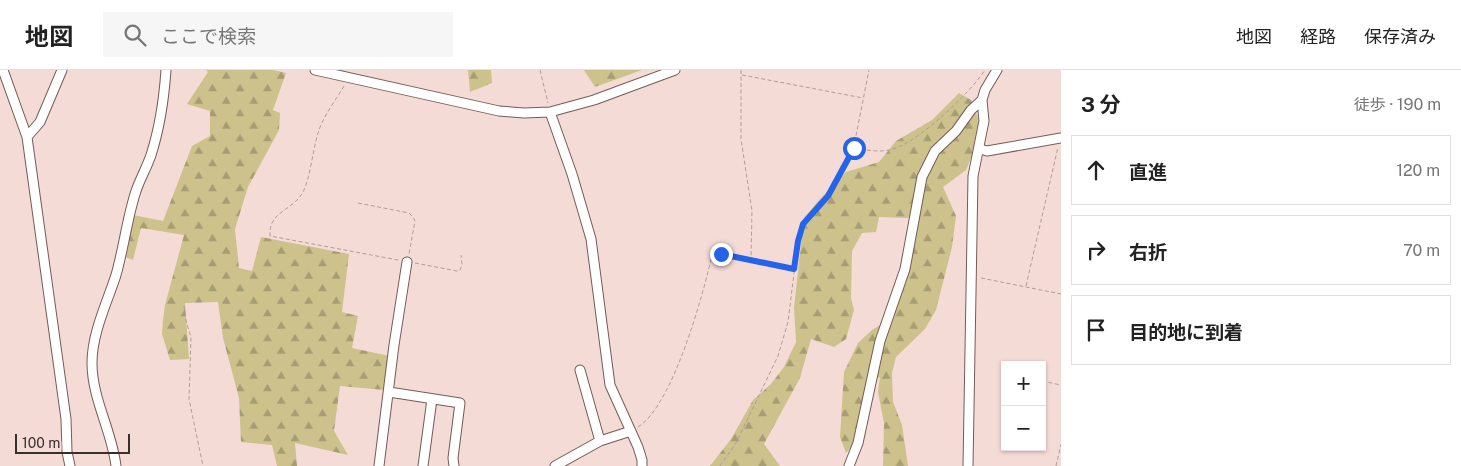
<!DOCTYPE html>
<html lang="ja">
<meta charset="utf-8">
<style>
:root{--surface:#fff;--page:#f6f6f6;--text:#222;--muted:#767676;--line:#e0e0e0}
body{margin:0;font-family:"Public Sans","Noto Sans JP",sans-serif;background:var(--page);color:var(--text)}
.controls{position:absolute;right:15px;bottom:15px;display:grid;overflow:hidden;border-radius:0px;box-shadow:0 1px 4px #0004}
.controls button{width:45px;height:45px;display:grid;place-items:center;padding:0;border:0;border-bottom:1px solid var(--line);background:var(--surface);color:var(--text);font:25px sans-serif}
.scale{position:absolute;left:15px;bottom:12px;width:115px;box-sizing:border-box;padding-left:5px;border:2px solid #382e2c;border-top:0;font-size:14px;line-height:18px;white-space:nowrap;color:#382e2c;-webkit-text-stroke:4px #f5dbd5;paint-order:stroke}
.stop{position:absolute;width:15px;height:15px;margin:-11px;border:4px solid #2563eb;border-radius:50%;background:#fff}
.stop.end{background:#2563eb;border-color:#fff;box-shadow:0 1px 5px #0008}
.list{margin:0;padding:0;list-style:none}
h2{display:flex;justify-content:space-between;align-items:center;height:65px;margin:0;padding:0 20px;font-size:21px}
h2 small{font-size:16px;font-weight:400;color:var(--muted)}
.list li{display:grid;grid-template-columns:32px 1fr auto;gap:15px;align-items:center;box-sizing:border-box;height:70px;margin:0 10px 10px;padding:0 10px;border:1px solid var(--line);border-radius:0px}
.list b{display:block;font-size:19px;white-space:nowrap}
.list em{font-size:16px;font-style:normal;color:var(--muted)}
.icon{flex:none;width:28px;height:28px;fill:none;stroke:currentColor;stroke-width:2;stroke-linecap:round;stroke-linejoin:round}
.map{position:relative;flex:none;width:1061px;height:396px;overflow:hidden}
header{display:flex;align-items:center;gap:30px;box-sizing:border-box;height:70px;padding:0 25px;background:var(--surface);border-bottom:1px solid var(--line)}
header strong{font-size:24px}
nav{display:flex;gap:28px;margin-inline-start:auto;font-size:18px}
.search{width:350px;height:45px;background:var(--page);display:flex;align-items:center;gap:12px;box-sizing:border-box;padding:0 18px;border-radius:0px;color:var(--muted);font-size:19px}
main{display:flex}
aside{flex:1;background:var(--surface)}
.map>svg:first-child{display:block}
.forest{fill:url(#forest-firs)}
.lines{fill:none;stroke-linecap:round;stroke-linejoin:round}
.minor-casing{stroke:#725c58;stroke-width:11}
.path{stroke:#b19d98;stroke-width:1;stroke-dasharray:4 2.5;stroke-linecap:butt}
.minor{stroke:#fff;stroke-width:9}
.route{stroke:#2563eb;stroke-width:6}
</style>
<header>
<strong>地図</strong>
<div class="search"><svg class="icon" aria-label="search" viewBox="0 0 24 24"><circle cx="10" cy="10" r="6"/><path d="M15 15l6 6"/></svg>ここで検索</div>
<nav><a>地図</a><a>経路</a><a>保存済み</a></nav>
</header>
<main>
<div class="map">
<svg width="1061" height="396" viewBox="0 0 1061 396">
<defs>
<pattern id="forest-firs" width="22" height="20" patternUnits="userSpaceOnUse" patternTransform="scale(1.25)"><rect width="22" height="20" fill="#cdc18c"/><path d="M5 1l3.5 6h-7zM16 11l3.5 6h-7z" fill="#a79d73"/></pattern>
</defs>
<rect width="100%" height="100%" fill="#f5dbd5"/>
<path class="forest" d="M206,0H273L286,3L273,40L280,43L279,60L248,117L235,159L239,198L252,201L261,167L349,184L342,242L358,246L352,278L390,286L385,320L340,316L334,361L348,385L295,373L297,396H277L272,375L241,372L239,328L223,268L218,232L185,233L189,289L170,290L162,264L163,250L165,235L184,165L141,158L133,190L123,186L133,145L163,151L192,76L210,66V41L187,34L208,2Z
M468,0H491L492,13L470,22Z
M584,0H642L595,17Z
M959,23L971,30L978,48L979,68L966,100L943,117L956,146L952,177L936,240L925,259L896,287L892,303L893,332L902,355L908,396H883L884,353L878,322L880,307L868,313L852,376L846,383L840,367L844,302L858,273L872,260L891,248L910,192L909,148L879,147L876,162L862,163L852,181L851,228L854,240L846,269L834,277L811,269L800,308L764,374L780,396H710L731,369L753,330L771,314L784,297L796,272L794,237L804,148L818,131L846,102L879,92L896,71L932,50Z"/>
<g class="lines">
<g class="minor-casing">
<path id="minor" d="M3,0L27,67L66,349L67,382L70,396
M315,0L499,41L524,43L550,42L594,30L675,0
M550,42L572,104L591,169L610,315L638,377L642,390V396
M27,67L40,52L62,0
M980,79L987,81L1061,68
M580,300L600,371
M389,322L460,333L453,388L454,396
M116,396C112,361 92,329 92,293C92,263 107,233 116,205C124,177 127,148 136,121C140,109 147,97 151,85C160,57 164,29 166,0
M379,396L394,275L407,192
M423,396L432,329
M555,396L600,371L631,361
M849,396L858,373L880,271L905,199L922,107L935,81L956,61L971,40L982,30
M968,396L973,106L984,51L982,30L985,20L997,0"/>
</g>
<path class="path" d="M540,0L548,33
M741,0V69L752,141L751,188
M742,5L863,28
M344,16C336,30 323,46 318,63C313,79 310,109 303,122C293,141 268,141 270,166L398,190
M854,78C867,80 880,83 893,79C920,71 970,23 985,0
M358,133L409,143L413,147L415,151L409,184
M415,193L457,201L460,200L462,195L461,185
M981,208L1061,224
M1026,216L1058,77
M184,236L186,251L191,267L189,329L203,396
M1042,311L1061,315
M638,357C673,335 703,225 712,185C739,183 767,193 794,199
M720,396L736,373L778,286L788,252L798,171L803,154L828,126L853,81L869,0
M1056,396L1061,374"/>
<use href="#minor" class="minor"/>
</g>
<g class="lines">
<path class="route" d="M721,184L794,199L798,171L803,154L828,126L854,78"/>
</g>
</svg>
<div class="controls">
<button>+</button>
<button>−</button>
</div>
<div class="scale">100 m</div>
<div class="stop" style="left:854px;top:78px"></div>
<div class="stop end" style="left:721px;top:184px"></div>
</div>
<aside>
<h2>3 分<small>徒歩 · 190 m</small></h2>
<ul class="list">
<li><svg class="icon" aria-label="ahead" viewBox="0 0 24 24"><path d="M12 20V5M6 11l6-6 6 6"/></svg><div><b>直進</b></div><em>120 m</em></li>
<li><svg class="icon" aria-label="right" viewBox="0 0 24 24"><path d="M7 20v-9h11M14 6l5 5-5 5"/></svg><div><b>右折</b></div><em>70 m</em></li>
<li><svg class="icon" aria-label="arrive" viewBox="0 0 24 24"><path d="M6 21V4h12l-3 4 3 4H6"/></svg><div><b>目的地に到着</b></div></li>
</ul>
</aside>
</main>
